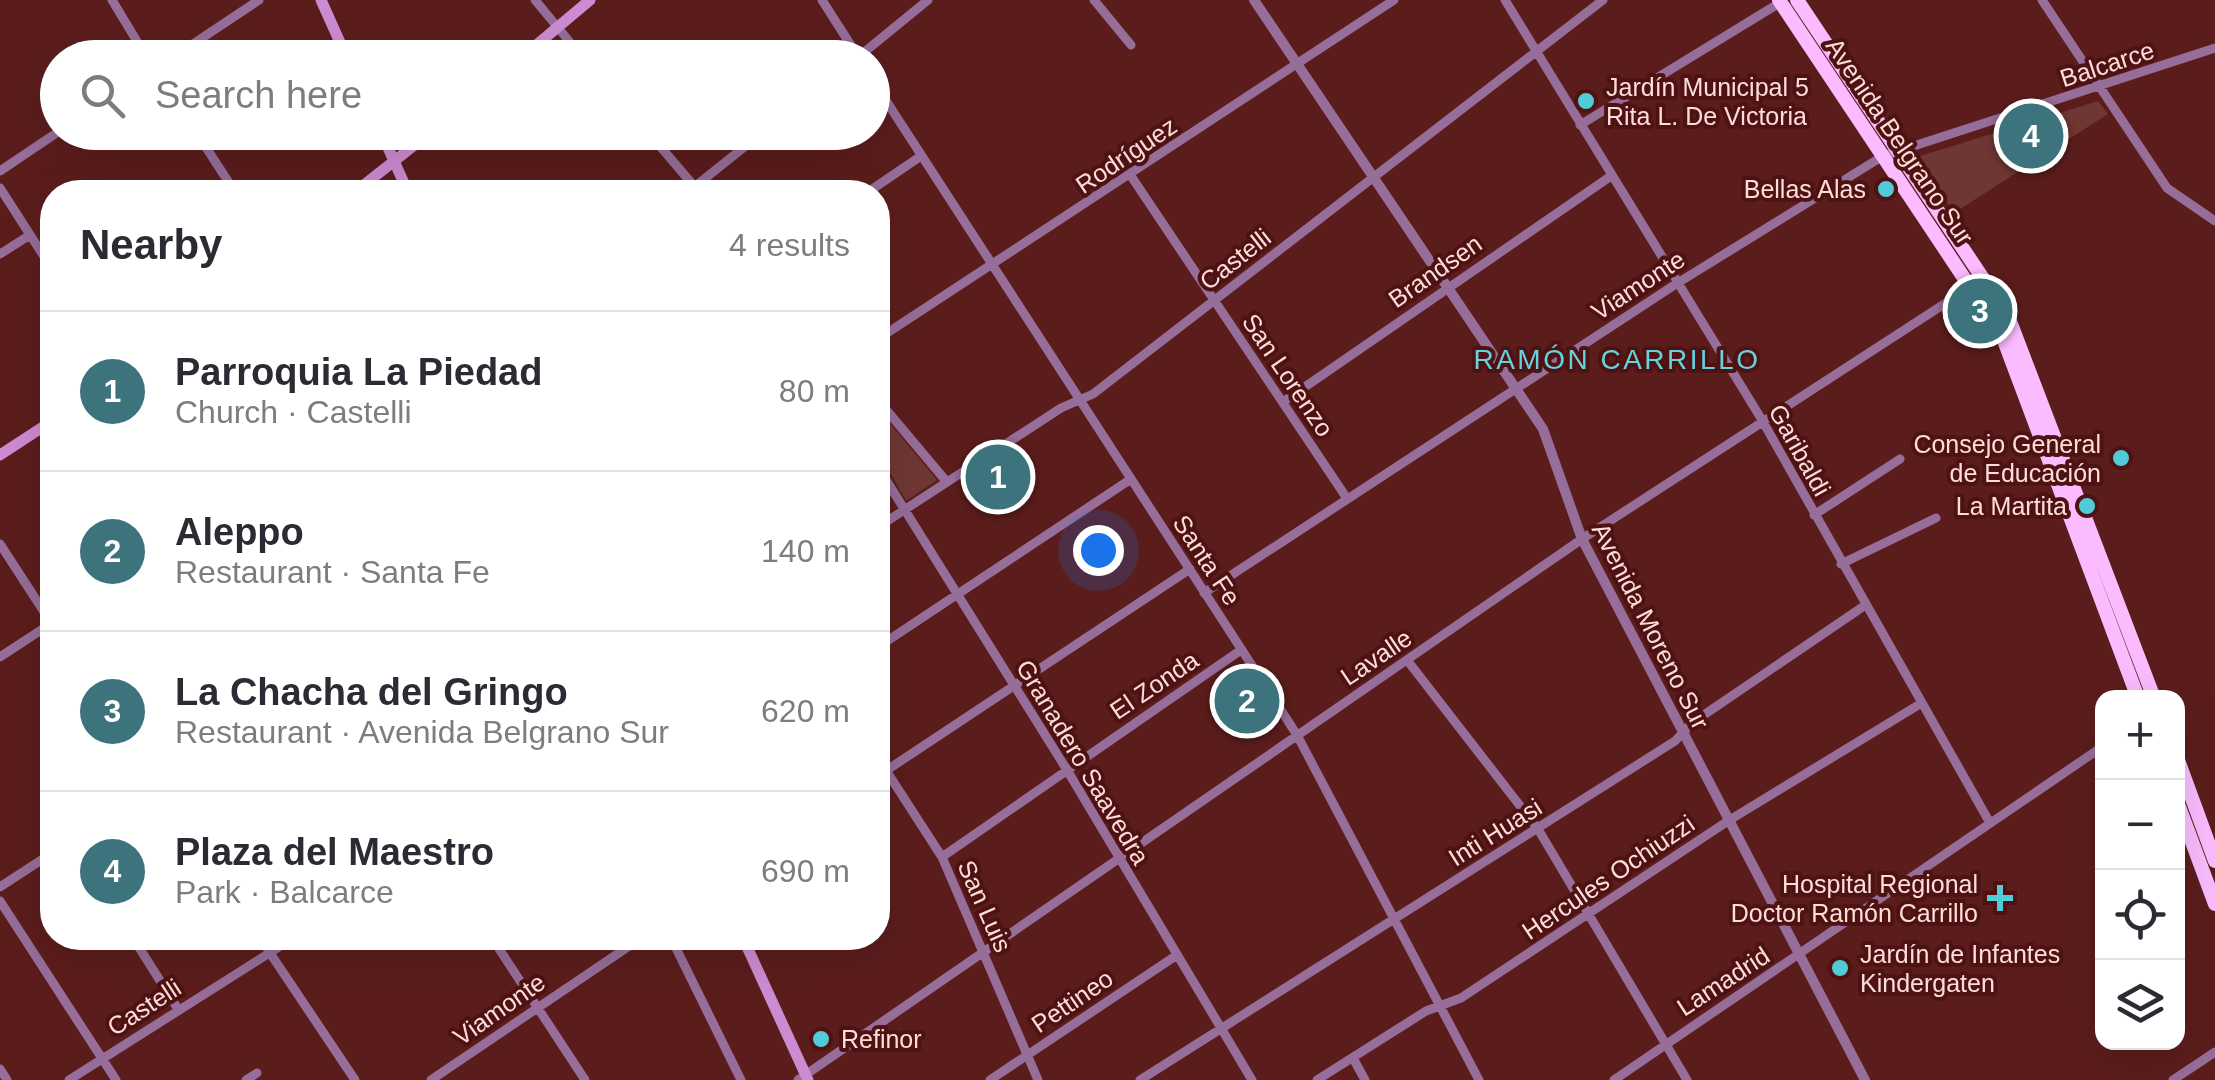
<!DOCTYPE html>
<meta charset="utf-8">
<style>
:root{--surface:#fff;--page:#f2f2f3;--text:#2b2b33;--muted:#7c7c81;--line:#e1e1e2;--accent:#3d737d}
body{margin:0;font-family:Helvetica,sans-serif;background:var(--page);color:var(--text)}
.controls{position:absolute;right:30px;bottom:30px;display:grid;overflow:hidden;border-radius:20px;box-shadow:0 10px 40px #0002}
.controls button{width:90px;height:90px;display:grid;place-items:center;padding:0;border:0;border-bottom:2px solid var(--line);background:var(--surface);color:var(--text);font:50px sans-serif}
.you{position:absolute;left:1098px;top:550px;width:35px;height:35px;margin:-25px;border:8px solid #fff;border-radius:50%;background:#1a73e8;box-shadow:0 0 0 15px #1a73e833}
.badge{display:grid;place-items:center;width:65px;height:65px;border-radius:50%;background:var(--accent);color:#fff;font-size:32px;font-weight:700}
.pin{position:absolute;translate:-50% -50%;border:5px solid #fff;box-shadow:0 2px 10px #0006}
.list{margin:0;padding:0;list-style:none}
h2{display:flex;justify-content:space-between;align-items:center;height:130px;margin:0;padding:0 40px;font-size:42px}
h2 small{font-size:32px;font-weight:400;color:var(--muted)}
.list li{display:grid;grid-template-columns:65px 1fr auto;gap:30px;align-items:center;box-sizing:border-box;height:160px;padding:0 40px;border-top:2px solid var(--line)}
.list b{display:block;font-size:38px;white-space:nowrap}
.list p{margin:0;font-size:32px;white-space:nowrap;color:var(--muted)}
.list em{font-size:32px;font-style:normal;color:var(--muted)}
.icon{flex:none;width:55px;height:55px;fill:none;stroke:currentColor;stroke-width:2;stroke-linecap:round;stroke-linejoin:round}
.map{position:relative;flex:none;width:2215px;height:1080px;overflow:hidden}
.search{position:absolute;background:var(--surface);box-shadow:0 10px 40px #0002;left:40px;top:40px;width:850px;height:110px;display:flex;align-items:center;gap:25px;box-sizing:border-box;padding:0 35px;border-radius:55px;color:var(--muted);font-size:38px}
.panel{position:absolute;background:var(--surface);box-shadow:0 10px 40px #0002;left:40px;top:180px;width:850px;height:770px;border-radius:40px}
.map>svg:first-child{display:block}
.green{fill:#6f3734}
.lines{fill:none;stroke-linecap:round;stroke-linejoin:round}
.minor{stroke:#966e99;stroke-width:9}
.tertiary{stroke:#966e99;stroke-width:10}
.secondary{stroke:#cd8cd2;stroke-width:11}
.trunk{stroke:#fabcfe;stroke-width:14}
.poi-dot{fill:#52cbd8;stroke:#4f1212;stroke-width:4}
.labels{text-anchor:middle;stroke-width:8;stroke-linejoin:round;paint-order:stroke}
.street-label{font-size:25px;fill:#fdddda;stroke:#4f1212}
.poi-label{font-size:25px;fill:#fdddda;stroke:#4f1212;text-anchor:end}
.neighbourhood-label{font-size:28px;letter-spacing:2.5px;fill:#66d2dd;stroke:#4f1212}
</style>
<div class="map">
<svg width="2215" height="1080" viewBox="0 0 2215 1080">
<rect width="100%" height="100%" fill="#5b1d1c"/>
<path class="green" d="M2098,101L2108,114L1954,213L1917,157Z
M878,409L937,480L906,501L878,451Z"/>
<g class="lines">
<path class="minor" d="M112,0L147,58
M535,0L583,58
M822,0L859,58
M1094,0L1131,45
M1505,0L1762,420L1990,823
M2042,0L2167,188L2215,221
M172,58L259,0
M857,58L928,0
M872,79L1297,735L1479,1080
M1580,125L1781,2
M196,132L235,192
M648,132L699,192
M0,171L58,132
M1131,176L1346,497
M0,188L52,269
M688,192L763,132
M868,192L921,156
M0,254L30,235
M878,339L1394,0
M878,400L946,481
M1283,402L1611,176
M878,467L1067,770L1252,1080
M1814,515L1900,459
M878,527L1061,408L1093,394L1603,0
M0,544L52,624
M1841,564L1936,518
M1204,593L1676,284L1883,156L2215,48
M878,647L1131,479
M0,657L52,623
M1407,660L1538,829L1687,1080
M878,758L942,857L1038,1080
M878,776L1190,569
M942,857L1241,650
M0,887L52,853
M0,901L116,1080
M133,938L178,1009
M260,938L355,1080
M492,938L585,1080
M671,938L741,1080
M1353,1058L1365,1080
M0,1069L7,1080
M69,1080L293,938
M246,1080L257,1073
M431,1080L641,938
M798,1080L1582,539L1972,286
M990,1080L1177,955
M1140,1080L1675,741L1692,723L1864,606
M1317,1080L1426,1011L1461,998L1728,821L1920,704
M1614,1080L2102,747
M2173,1080L2215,1052"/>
<path class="tertiary" d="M1254,0L1543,429L1582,539L1865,1080"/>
<path class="secondary" d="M321,0L347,58
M521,58L590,0
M381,132L408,192
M355,192L431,132
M0,455L52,421
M743,938L808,1080"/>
<path class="trunk" d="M1779,0L2002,335L2138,698
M1797,0L2008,316L2154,698
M2178,760L2215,861
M2178,804L2215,904"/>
</g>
<g class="poi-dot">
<circle cx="1586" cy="101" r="10"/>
<circle cx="1886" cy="189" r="10"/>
<circle cx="2121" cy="458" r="10"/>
<circle cx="2087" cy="506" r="10"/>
<path d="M1995 883h10v10h10v10h-10v10h-10v-10h-10v-10h10z"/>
<circle cx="1840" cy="968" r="10"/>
<circle cx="821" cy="1039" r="10"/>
</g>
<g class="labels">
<g class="street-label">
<text transform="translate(2107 64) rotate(-18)" y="9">Balcarce</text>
<text transform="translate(1900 141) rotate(56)" y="9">Avenida Belgrano Sur</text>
<text transform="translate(1126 155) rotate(-34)" y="9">Rodríguez</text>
<text transform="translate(1235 259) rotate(-38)" y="9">Castelli</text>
<text transform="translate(1435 271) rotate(-35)" y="9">Brandsen</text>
<text transform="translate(1638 285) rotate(-33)" y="9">Viamonte</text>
<text transform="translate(1288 375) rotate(56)" y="9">San Lorenzo</text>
<text transform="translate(1800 450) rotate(61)" y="9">Garibaldi</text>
<text transform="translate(1207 560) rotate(57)" y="9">Santa Fe</text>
<text transform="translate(1651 626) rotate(63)" y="9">Avenida Moreno Sur</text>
<text transform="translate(1376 657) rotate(-34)" y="9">Lavalle</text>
<text transform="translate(1154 685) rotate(-34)" y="9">El Zonda</text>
<text transform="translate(1083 762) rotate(59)" y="9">Granadero Saavedra</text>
<text transform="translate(1495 832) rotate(-32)" y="9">Inti Huasi</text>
<text transform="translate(1608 877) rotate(-34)" y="9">Hercules Ochiuzzi</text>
<text transform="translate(985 906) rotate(66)" y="9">San Luis</text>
<text transform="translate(1723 981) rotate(-33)" y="9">Lamadrid</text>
<text transform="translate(1072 1001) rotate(-34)" y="9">Pettineo</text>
<text transform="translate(144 1007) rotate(-33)" y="9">Castelli</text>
<text transform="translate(499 1009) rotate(-35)" y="9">Viamonte</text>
</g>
<g class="poi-label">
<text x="1606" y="96" text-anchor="start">Jardín Municipal 5<tspan x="1606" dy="29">Rita L. De Victoria</tspan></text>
<text x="1866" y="198">Bellas Alas</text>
<text x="2101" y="453">Consejo General<tspan x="2101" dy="29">de Educación</tspan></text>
<text x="2067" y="515">La Martita</text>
<text x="1978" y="893">Hospital Regional<tspan x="1978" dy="29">Doctor Ramón Carrillo</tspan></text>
<text x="1860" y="963" text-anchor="start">Jardín de Infantes<tspan x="1860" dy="29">Kindergaten</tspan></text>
<text x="841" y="1048" text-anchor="start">Refinor</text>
</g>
<g class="neighbourhood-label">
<text x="1617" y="369">RAMÓN CARRILLO</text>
</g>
</g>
</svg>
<div class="controls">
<button>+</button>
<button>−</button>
<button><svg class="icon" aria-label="locate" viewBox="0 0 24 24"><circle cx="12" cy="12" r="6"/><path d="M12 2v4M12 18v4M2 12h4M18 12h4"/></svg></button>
<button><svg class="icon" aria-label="layers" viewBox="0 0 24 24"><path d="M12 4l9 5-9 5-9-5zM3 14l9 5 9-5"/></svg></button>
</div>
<div class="you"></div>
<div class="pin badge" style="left:998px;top:477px">1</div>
<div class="pin badge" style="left:1247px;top:701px">2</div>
<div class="pin badge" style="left:1980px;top:311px">3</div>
<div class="pin badge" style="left:2031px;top:136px">4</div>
<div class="search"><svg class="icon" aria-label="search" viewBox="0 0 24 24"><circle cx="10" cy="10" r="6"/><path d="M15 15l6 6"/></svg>Search here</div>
<section class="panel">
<h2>Nearby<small>4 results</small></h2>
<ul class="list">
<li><span class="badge">1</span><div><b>Parroquia La Piedad</b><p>Church · Castelli</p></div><em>80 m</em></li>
<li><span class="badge">2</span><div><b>Aleppo</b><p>Restaurant · Santa Fe</p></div><em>140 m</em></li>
<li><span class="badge">3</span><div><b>La Chacha del Gringo</b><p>Restaurant · Avenida Belgrano Sur</p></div><em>620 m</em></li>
<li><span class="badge">4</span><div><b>Plaza del Maestro</b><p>Park · Balcarce</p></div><em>690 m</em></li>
</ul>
</section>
</div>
